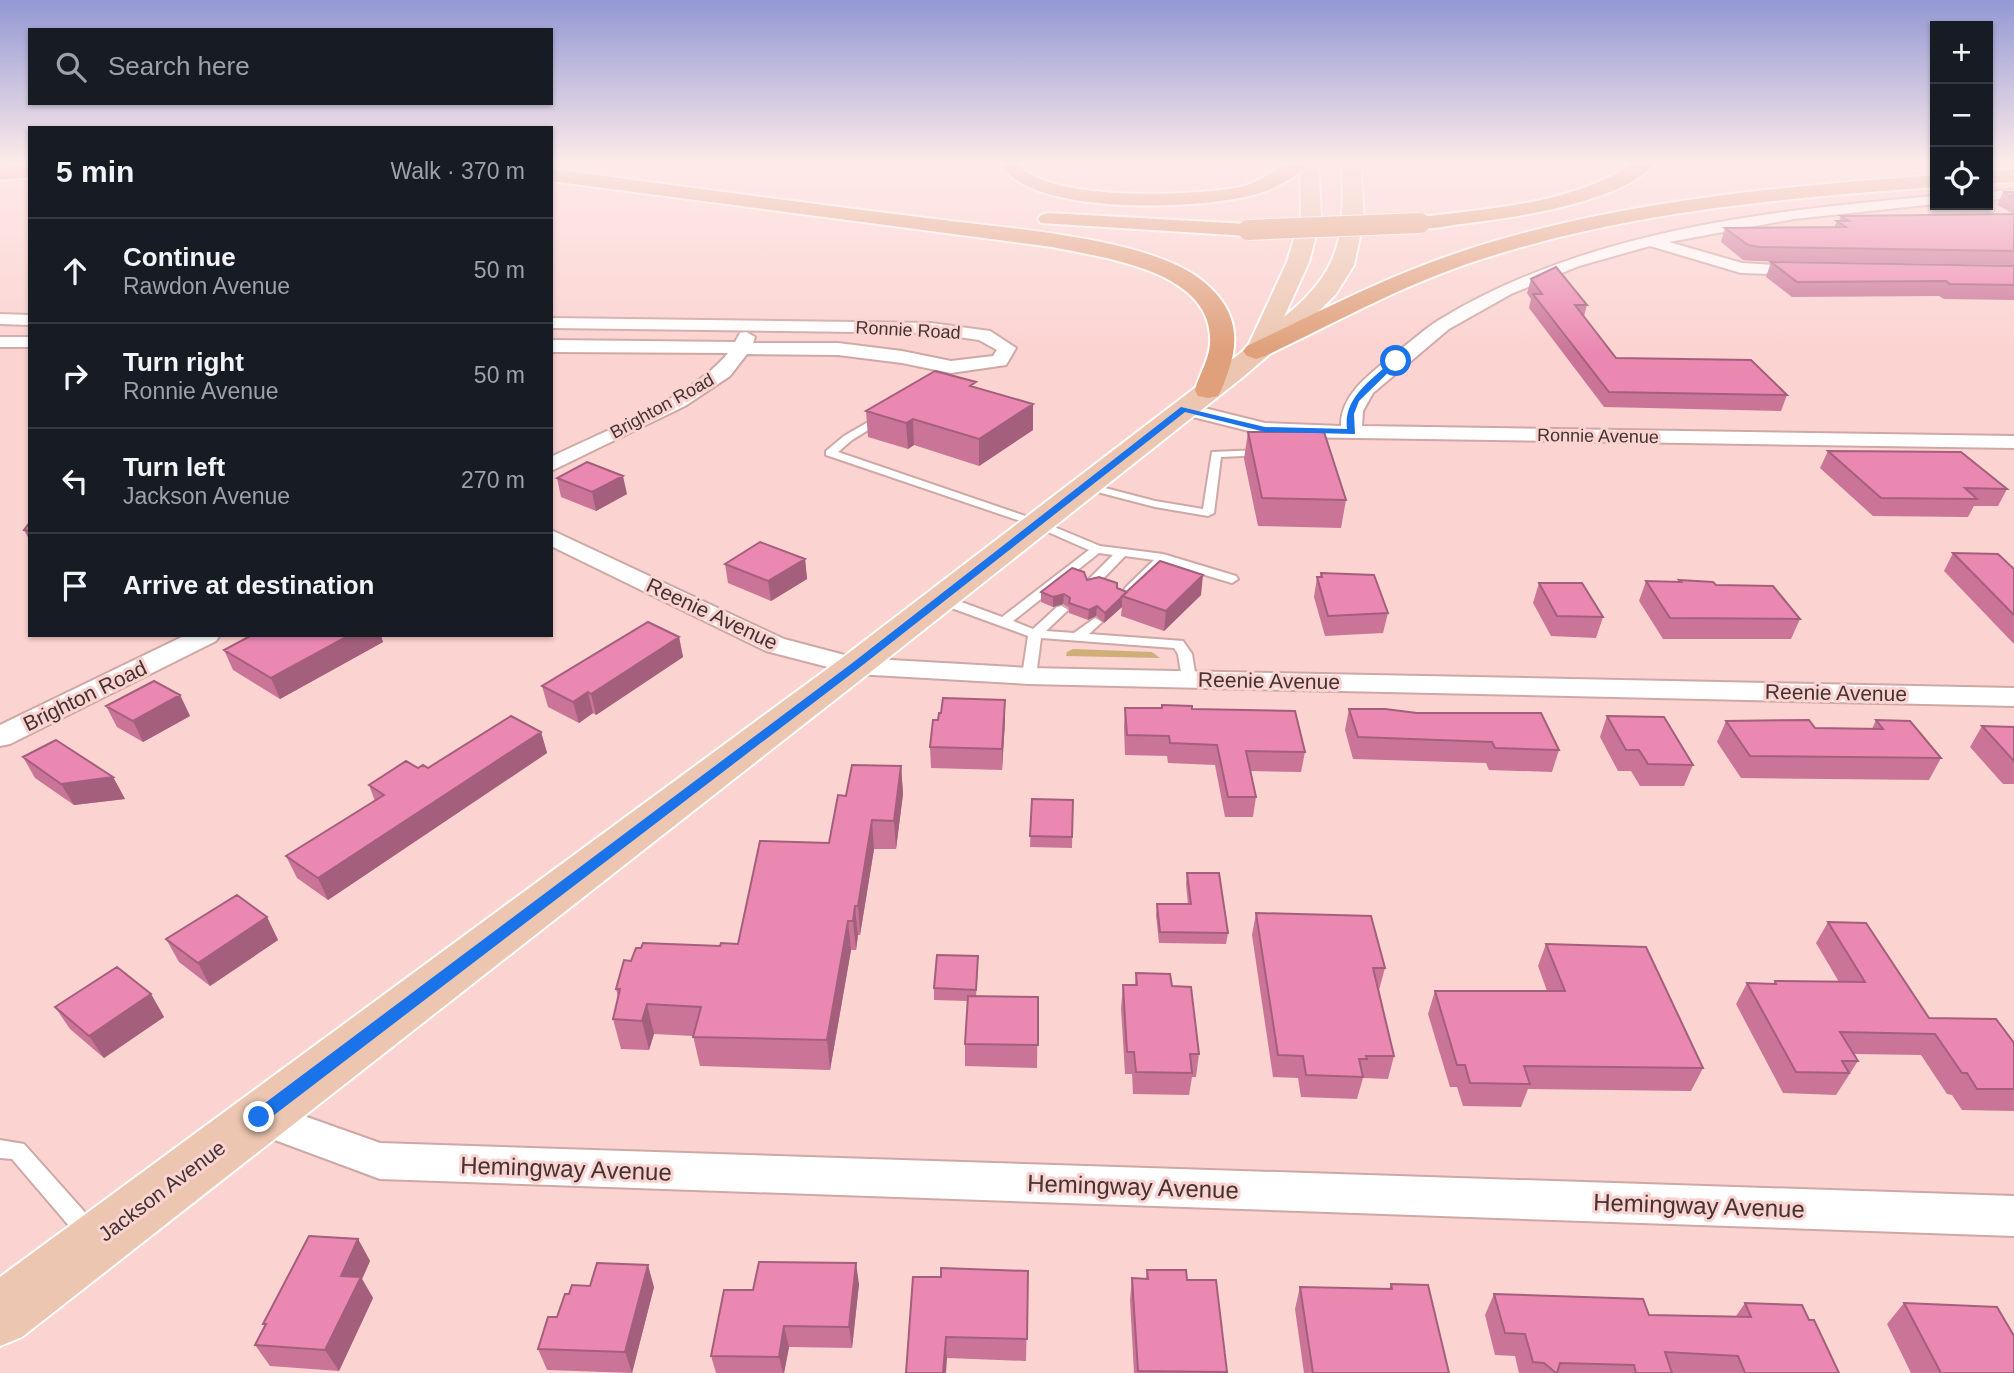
<!DOCTYPE html>
<meta charset="utf-8">
<style>
:root{--surface:#171b24;--page:#242831;--text:#f1f3f6;--muted:#9ea1a6;--line:#363941}
body{margin:0;font-family:Helvetica,sans-serif;background:var(--page);color:var(--text)}
.controls{position:absolute;right:21px;top:21px;display:grid;overflow:hidden;border-radius:0px;box-shadow:0 2px 5px #0004}
.controls button{width:63px;height:63px;display:grid;place-items:center;padding:0;border:0;border-bottom:2px solid var(--line);background:var(--surface);color:var(--text);font:35px sans-serif}
.stop{position:absolute;width:21px;height:21px;margin:-16px;border:5px solid #1a73e8;border-radius:50%;background:#fff}
.stop.end{background:#1a73e8;border-color:#fff;box-shadow:0 2px 7px #0008}
.list{margin:0;padding:0;list-style:none}
h2{display:flex;justify-content:space-between;align-items:center;height:91px;margin:0;padding:0 28px;font-size:30px}
h2 small{font-size:23px;font-weight:400;color:var(--muted)}
.list li{display:grid;grid-template-columns:46px 1fr auto;gap:21px;align-items:center;box-sizing:border-box;height:105px;padding:0 28px;border-top:2px solid var(--line)}
.list b{display:block;font-size:26px;white-space:nowrap}
.list p{margin:0;font-size:23px;white-space:nowrap;color:var(--muted)}
.list em{font-size:23px;font-style:normal;color:var(--muted)}
.icon{flex:none;width:38px;height:38px;fill:none;stroke:currentColor;stroke-width:2;stroke-linecap:round;stroke-linejoin:round}
.map{position:relative;flex:none;width:2014px;height:1373px;overflow:hidden}
.search{position:absolute;background:var(--surface);box-shadow:0 2px 5px #0004;left:28px;top:28px;width:525px;height:77px;display:flex;align-items:center;gap:18px;box-sizing:border-box;padding:0 24px;border-radius:0px;color:var(--muted);font-size:26px}
.panel{position:absolute;background:var(--surface);box-shadow:0 2px 5px #0004;left:28px;top:126px;width:525px;height:511px;border-radius:0px}
.map>svg:first-child{display:block}
.green{fill:#cfae77}
.lines{fill:none;stroke-linecap:round;stroke-linejoin:round}
.service-casing{stroke:#cea8a5;stroke-width:4}
.minor-casing{stroke:#cea8a5;stroke-width:4}
.primary-casing{stroke:#fff;stroke-width:4}
.motorway-casing{stroke:#fff;stroke-width:4}
.service{fill:#fff;fill-rule:evenodd}
.minor{fill:#fff;fill-rule:evenodd}
.primary{fill:#ecc6b0;fill-rule:evenodd}
.motorway{fill:#dfa07b;fill-rule:evenodd}
.motorway-bridge-casing{stroke:#fff;stroke-width:22;stroke-linecap:butt}
.motorway-bridge{stroke:#dfa07b;stroke-width:20}
.wall{fill:#ca7598}
.shaded-wall{fill:#a45f7c}
.building{fill:#eb88b1;stroke:#a45f7c;stroke-width:2}
.route{fill:#1a73e8}
.labels{text-anchor:middle;stroke-width:6;stroke-linejoin:round;paint-order:stroke}
.far-street-label{font-size:18px;fill:#433332;stroke:#fbd3d0}
.street-label{font-size:21px;fill:#433332;stroke:#fbd3d0}
.near-street-label{font-size:24px;fill:#433332;stroke:#fbd3d0}
</style>
<div class="map">
<svg width="2014" height="1373" viewBox="0 0 2014 1373">
<rect width="100%" height="100%" fill="#fbd3d0"/>
<path class="green" d="M1073,649L1152,652L1160,658L1066,656L1067,652Z"/>
<g class="lines">
<g class="service-casing">
<path id="service" d="M882,414L887,417L886,419L852,440L838,452L1040,521L1100,546L1163,554L1236,576L1238,579L1232,583L1165,563L1134,593H1126L1124,590L1126,587L1154,560L1125,556L1095,587H1087L1085,584L1087,581L1113,555L1099,553L1013,621L1033,629L1057,607L1062,606L1068,610L1046,631L1074,633L1095,618L1102,622L1089,634L1183,641L1192,654L1196,679L1194,682H1184L1182,679L1178,654L1174,648L1041,638L1036,676L1034,679H1024L1022,676L1028,636L935,602L934,599L940,595L945,596L1002,617L1089,550L1032,525L826,455V451L844,436Z
M1261,450L1266,453L1265,455L1221,457L1214,513L1208,516L1155,507L1082,488L1080,486L1086,483L1155,501L1203,509L1212,452Z
M0,1140L24,1144L98,1227L101,1234L98,1241L90,1244L82,1241L12,1159L0,1158Z"/>
</g>
<g class="minor-casing">
<path id="minor" d="M2014,190V198L1988,200V192Z
M1935,196V204L1794,219L1669,242L1742,263L1811,267L1813,270L1805,275L1741,273L1650,246L1579,266L1511,294L1449,329L1373,393L1363,411L1362,426L2014,436V448L1289,437L1265,435L1177,413L1174,409L1177,405L1184,403L1265,423L1341,426C1340,393 1374,371 1397,352C1411,342 1424,329 1439,320C1587,230 1766,211 1935,196Z
M0,314L30,315V325L0,324Z
M551,318L931,323L990,331L1016,348L1006,365L951,373L902,363L838,355L747,354L730,376L685,406L551,471V457C604,431 692,398 728,353L551,352V340L735,342L740,333L746,332L755,337L753,343H838L902,351L951,361L993,356L997,350L979,340L931,333L551,328Z
M0,337H30V347H0Z
M551,530L784,639L856,658L1029,668L2014,688V706L1029,684L855,674L766,651L551,546Z
M186,635H220L216,641L10,744L0,746V725Z
M259,1100L380,1143L2014,1196V1236L380,1179L245,1129L239,1117L245,1105Z"/>
</g>
<g class="primary-casing">
<path id="primary" d="M1300,161H1318L1321,216L1309,262L1284,317C1344,268 1344,235 1342,161H1360L1364,218L1354,265L1336,294L1314,316L1243,377L868,674L22,1337L0,1346V1277L842,658L1247,348L1287,262L1301,216Z"/>
</g>
<g class="motorway-casing">
<path id="motorway" d="M999,161H1017C1038,203 1198,196 1240,187C1267,181 1282,159 1309,161C1298,177 1278,187 1260,193C1208,210 1025,218 999,161Z
M1637,161H1657C1625,203 1511,218 1461,224C1446,226 1428,231 1413,227L1410,223L1413,219L1420,217C1494,208 1574,204 1637,161Z
M30,166V177L0,180V168Z
M551,169C679,186 806,203 934,219C1004,228 1139,237 1196,276C1231,301 1243,331 1228,372C1225,380 1223,388 1218,396L1208,398L1198,396L1195,390C1199,375 1209,360 1210,344C1215,271 1105,258 1052,247L551,181Z
M2014,170V182L1988,183V171Z
M1935,175V187C1781,198 1626,212 1479,260C1404,284 1335,323 1265,356L1256,359L1247,356L1243,351L1247,346C1317,313 1387,276 1460,252C1613,201 1776,187 1935,175Z
M1048,213L1248,224L1255,226L1258,230L1255,234L1248,236L1041,223L1038,219L1041,215Z"/>
</g>
<use href="#service" class="service"/>
<use href="#minor" class="minor"/>
<use href="#primary" class="primary"/>
<use href="#motorway" class="motorway"/>
<g class="motorway-bridge-casing">
<path id="motorway-bridge" d="M1248,230L1420,223"/>
</g>
<use href="#motorway-bridge" class="motorway-bridge"/>
</g>
<path class="wall" d="M2003,192H2014V214L1997,205Z
M2014,214V265L1755,261L1743,260L1721,242L1725,228L1834,227L1837,221H1839L1841,216Z
M1771,262L2014,266V300L1944,299L1939,296L1792,297L1766,277Z
M1531,279L1587,305L1584,316L1616,358L1787,395L1781,411L1604,407L1529,308L1531,299L1527,293Z
M977,388L1033,430L979,466L914,445L908,449L868,437L866,411Z
M1248,432L1346,500L1341,528L1258,526L1244,459Z
M1828,451L2007,489L1998,506H1974L1968,517L1873,516L1820,468Z
M557,478L627,494L596,511L561,497Z
M30,522V541L24,530Z
M1953,553L2014,569V644L1944,571Z
M805,559L807,579L771,601L728,583L725,564Z
M1321,573L1388,613L1383,633L1325,636L1314,597L1317,577H1320Z
M1087,580L1127,592L1201,595L1164,631L1121,616L1122,607L1104,623L1096,616L1088,620L1069,613V608L1063,604L1053,607L1041,602V592Z
M1679,580L1800,619L1791,639H1663L1639,601L1646,581L1679,582Z
M1539,583L1603,617L1596,638L1551,636L1533,603Z
M381,636L383,642L280,699L233,670L224,650Z
M679,637L683,657L596,715L593,713L579,723L548,707L542,686Z
M180,695L190,716L143,742L117,727L106,706Z
M1162,705L1192,709L1305,752L1301,772L1250,771L1256,797L1253,817H1225L1215,765L1168,763L1167,756L1125,755L1124,727L1125,708H1161Z
M1349,709L1559,750L1552,772L1489,770L1486,763L1353,759L1345,730Z
M1607,716L1693,765L1684,786H1640L1631,771H1618L1600,737Z
M938,720L1005,721L1002,770L931,768L930,747Z
M1876,720L1941,758L1929,780L1741,778L1717,742L1726,721L1815,728L1872,729Z
M1982,726L2014,727V784H2003L1970,747Z
M541,732L547,753L328,900L297,878L286,856L375,801L369,785L418,768H428Z
M23,757L113,777L125,799L74,805L35,778Z
M901,766L903,794L896,849H874L860,935H858L856,950H851L830,1070L700,1066L693,1036L654,1034L649,1050L621,1049L613,1019L618,997L616,989L631,961L738,944L829,843L846,796Z
M1032,799L1073,800L1072,848L1030,847Z
M1187,873L1228,933L1226,944L1159,943L1156,915L1157,904H1188L1186,884Z
M1256,913L1385,968L1379,990L1394,1056L1388,1079L1363,1078L1357,1099L1301,1097L1298,1078L1273,1077L1252,935Z
M267,917L278,940L210,986L179,962L166,939Z
M1828,922L1929,1018L2014,1043V1111L1962,1110L1952,1095L1947,1094L1921,1055L1853,1054L1858,1061L1836,1095L1783,1093L1736,1004L1747,983L1773,984L1775,981L1839,982L1816,943Z
M1546,944L1703,1068L1691,1091L1528,1089L1521,1107L1463,1106L1457,1087H1450L1428,1014L1435,991H1547L1538,966Z
M978,967L976,996L1038,997L1037,1068L965,1066V1044L968,1001L934,1000V988Z
M1136,973L1172,986L1199,1054L1196,1077H1192L1189,1095L1133,1094L1132,1074H1125L1121,1008L1123,985H1135Z
M151,994L164,1017L104,1058L70,1029L55,1007Z
M358,1239L370,1261L362,1279L373,1298L339,1371L270,1366L255,1345L265,1327L263,1324Z
M1147,1270L1187,1280H1216L1227,1373H1134L1130,1300L1132,1278L1146,1279Z
M1028,1271L1026,1361L947,1358L941,1277Z
M859,1284L852,1348L789,1347L784,1373H716L711,1356L753,1290Z
M1391,1284L1449,1373H1304L1295,1309L1300,1287L1389,1289Z
M590,1286L654,1287L632,1373L547,1370L538,1349L557,1317L569,1294Z
M1494,1294L1649,1315L1736,1316L1745,1303L1809,1320L1839,1373H1519L1515,1356L1495,1355L1485,1315Z
M1904,1303L2014,1373H1911L1887,1324Z"/>
<path class="shaded-wall" d="M1033,404V430L979,466V439Z
M913,419L914,445L908,449L906,423Z
M623,476L627,494L596,511L592,492Z
M805,559L807,579L771,601L768,581Z
M1203,575L1201,595L1164,631L1166,611Z
M1064,594L1063,604L1053,607V597Z
M1122,597V607L1104,623L1105,613Z
M1097,606L1096,616L1088,620L1089,610Z
M350,635H382L381,636L383,642L280,699L271,678Z
M679,637L683,657L596,715L591,694Z
M588,692L593,713L579,723L573,702Z
M180,695L190,716L143,742L133,721Z
M1005,700V721L1002,770V749Z
M541,732L547,753L328,900L318,878Z
M901,766L903,794L896,849L894,821Z
M113,777L125,799L74,805L61,784Z
M872,820L874,849L860,935L858,906Z
M855,906L858,935L856,950L853,921Z
M267,917L278,940L210,986L198,963Z
M848,921L851,950L830,1070L827,1040Z
M151,994L164,1017L104,1058L89,1036Z
M647,1004L654,1034L649,1050L642,1021Z
M358,1239L370,1261L362,1279L373,1298L339,1371L325,1350L341,1276Z
M856,1263L859,1284L852,1348L849,1327Z
M648,1265L654,1287L632,1373L625,1352Z
M784,1326L789,1347L784,1373H783L779,1357Z
M946,1337L947,1358L946,1373H943Z"/>
<path class="building" d="M2003,192H2014V198Z
M2014,214V251L1760,247L1748,245L1725,228L1846,227L1837,221H1849L1841,216Z
M1771,262L2014,266V285L1950,284L1946,281L1797,282Z
M1556,267L1587,305H1575L1616,358L1751,360L1787,395L1609,392L1533,294H1542L1531,279Z
M935,371L976,382L970,386L1033,404L979,439L913,419L906,423L866,411Z
M1248,432H1324L1346,500L1262,498Z
M1828,451L1961,452L2007,489L1965,488L1977,499L1881,498Z
M587,462L623,476L592,492L557,478Z
M30,522V531L24,530Z
M760,542L805,559L768,581L725,564Z
M1953,553L1998,554L2014,569V615Z
M1160,561L1203,575L1166,611L1122,596Z
M1072,568L1084,572L1087,580L1099,577L1117,583V588L1127,592L1105,613L1097,606L1089,610L1069,603L1070,598L1064,594L1053,597L1041,592Z
M1321,573L1374,575L1388,613L1328,616L1317,577H1322Z
M1679,580L1713,582L1716,585L1773,586L1800,619L1670,618L1646,581L1681,582Z
M1539,583H1582L1603,617L1557,616Z
M648,622L679,637L591,694L588,692L573,702L542,686Z
M252,635H350L271,678L224,650Z
M154,681L180,695L133,721L106,706Z
M943,698L1005,700L1002,749L930,747L933,720H938L939,713H941Z
M1162,705L1192,706V709L1295,711L1305,752L1246,751L1256,797H1228L1217,745L1170,743L1169,736L1127,735L1125,708H1162Z
M1349,709H1385L1417,713H1541L1559,750L1495,748L1492,742L1358,737Z
M511,716L541,732L318,878L286,856L384,795L369,785L406,761L418,768L423,765L428,768Z
M1607,716L1664,717L1693,765L1648,764L1639,750H1626Z
M1809,720L1815,728L1883,729L1876,720L1910,721L1941,758L1750,756L1726,721Z
M1982,726L2014,727V761Z
M56,740L113,777L61,784L23,757Z
M852,765L901,766L894,821L872,820L858,906H855L853,921H848L827,1040L693,1037L701,1007L647,1004L642,1021L613,1019L620,989H616L624,960L631,961L636,948H641L643,943L720,946L721,943L738,944L760,841L829,843L838,795L846,796Z
M1032,799L1073,800L1072,837L1030,836Z
M1187,873H1219L1228,933L1160,932L1157,904H1191Z
M237,895L267,917L198,963L166,939Z
M1256,913L1371,916L1385,968H1373L1394,1056H1366L1367,1059H1359L1363,1077L1306,1075L1303,1056L1278,1055Z
M1828,922L1866,923L1929,1018L1996,1019L2014,1043V1089H1977L1967,1073H1962L1935,1034L1840,1032L1858,1061H1842L1849,1073L1796,1072L1747,983L1776,984L1775,981L1865,982Z
M1546,944L1646,947L1703,1068L1524,1066L1530,1084L1470,1083L1465,1065H1457L1435,991H1565Z
M937,955L978,956L976,990L934,988Z
M117,967L151,994L89,1036L55,1007Z
M1136,973L1170,974L1172,986L1191,987L1199,1054H1190L1192,1073L1136,1072L1134,1052H1127L1123,985H1137Z
M968,996L1038,997V1045L965,1044Z
M309,1236L358,1239L341,1276L361,1277L325,1350L255,1345L266,1324H263Z
M759,1262L856,1263L849,1327L784,1326L779,1357L711,1356L724,1290H753Z
M597,1263L648,1265L625,1352L538,1349L548,1317H557L565,1294H569L572,1285L590,1286Z
M941,1268L1028,1271L1027,1339L946,1337L943,1373H906L913,1277H941Z
M1147,1270H1186L1187,1280H1216L1227,1372L1138,1371L1132,1278L1148,1279Z
M1391,1284L1428,1285L1449,1373H1313L1300,1287L1392,1289Z
M1494,1294L1643,1299L1649,1315L1751,1317L1745,1303L1802,1305L1809,1320H1814L1839,1373H1745L1738,1356L1665,1352L1672,1373H1636L1634,1365L1560,1363L1557,1373H1556L1544,1363L1533,1362L1525,1334L1505,1333Z
M1904,1303L1997,1307L2014,1336V1373H1941Z"/>
<linearGradient id="sky" x2="0" y2="1"><stop stop-color="#9398d4"/><stop offset="0.46" stop-color="#fdebea"/><stop offset="1" stop-color="#fdebea" stop-opacity="0"/></linearGradient>
<rect width="2014" height="353" fill="url(#sky)"/>
<path class="route" d="M1393,360L1400,361L1359,401L1354,414L1355,434L1265,432L1185,412L859,668L265,1122H253L251,1117L253,1112L851,664L1181,407L1265,427L1347,429C1343,397 1372,380 1393,360Z"/>
<g class="labels">
<g class="far-street-label">
<text transform="translate(908 330) rotate(3)" y="6">Ronnie Road</text>
<text transform="translate(662 406) rotate(-29)" y="6">Brighton Road</text>
<text transform="translate(1598 436) rotate(1)" y="6">Ronnie Avenue</text>
</g>
<g class="street-label">
<text transform="translate(712 614) rotate(25)" y="7">Reenie Avenue</text>
<text transform="translate(1269 681) rotate(1)" y="7">Reenie Avenue</text>
<text transform="translate(1836 693) rotate(1)" y="7">Reenie Avenue</text>
<text transform="translate(85 696) rotate(-26)" y="7">Brighton Road</text>
<text transform="translate(162 1191) rotate(-37)" y="7">Jackson Avenue</text>
</g>
<g class="near-street-label">
<text transform="translate(566 1169) rotate(2)" y="8">Hemingway Avenue</text>
<text transform="translate(1133 1187) rotate(2)" y="8">Hemingway Avenue</text>
<text transform="translate(1699 1206) rotate(2)" y="8">Hemingway Avenue</text>
</g>
</g>
</svg>
<div class="controls">
<button>+</button>
<button>−</button>
<button><svg class="icon" aria-label="locate" viewBox="0 0 24 24"><circle cx="12" cy="12" r="6"/><path d="M12 2v4M12 18v4M2 12h4M18 12h4"/></svg></button>
</div>
<div class="stop" style="left:1396px;top:361px"></div>
<div class="stop end" style="left:259px;top:1117px"></div>
<div class="search"><svg class="icon" aria-label="search" viewBox="0 0 24 24"><circle cx="10" cy="10" r="6"/><path d="M15 15l6 6"/></svg>Search here</div>
<section class="panel">
<h2>5 min<small>Walk · 370 m</small></h2>
<ul class="list">
<li><svg class="icon" aria-label="ahead" viewBox="0 0 24 24"><path d="M12 20V5M6 11l6-6 6 6"/></svg><div><b>Continue</b><p>Rawdon Avenue</p></div><em>50 m</em></li>
<li><svg class="icon" aria-label="right" viewBox="0 0 24 24"><path d="M7 20v-9h11M14 6l5 5-5 5"/></svg><div><b>Turn right</b><p>Ronnie Avenue</p></div><em>50 m</em></li>
<li><svg class="icon" aria-label="left" viewBox="0 0 24 24"><path d="M17 20v-9H6M10 6l-5 5 5 5"/></svg><div><b>Turn left</b><p>Jackson Avenue</p></div><em>270 m</em></li>
<li><svg class="icon" aria-label="arrive" viewBox="0 0 24 24"><path d="M6 21V4h12l-3 4 3 4H6"/></svg><div><b>Arrive at destination</b></div></li>
</ul>
</section>
</div>
